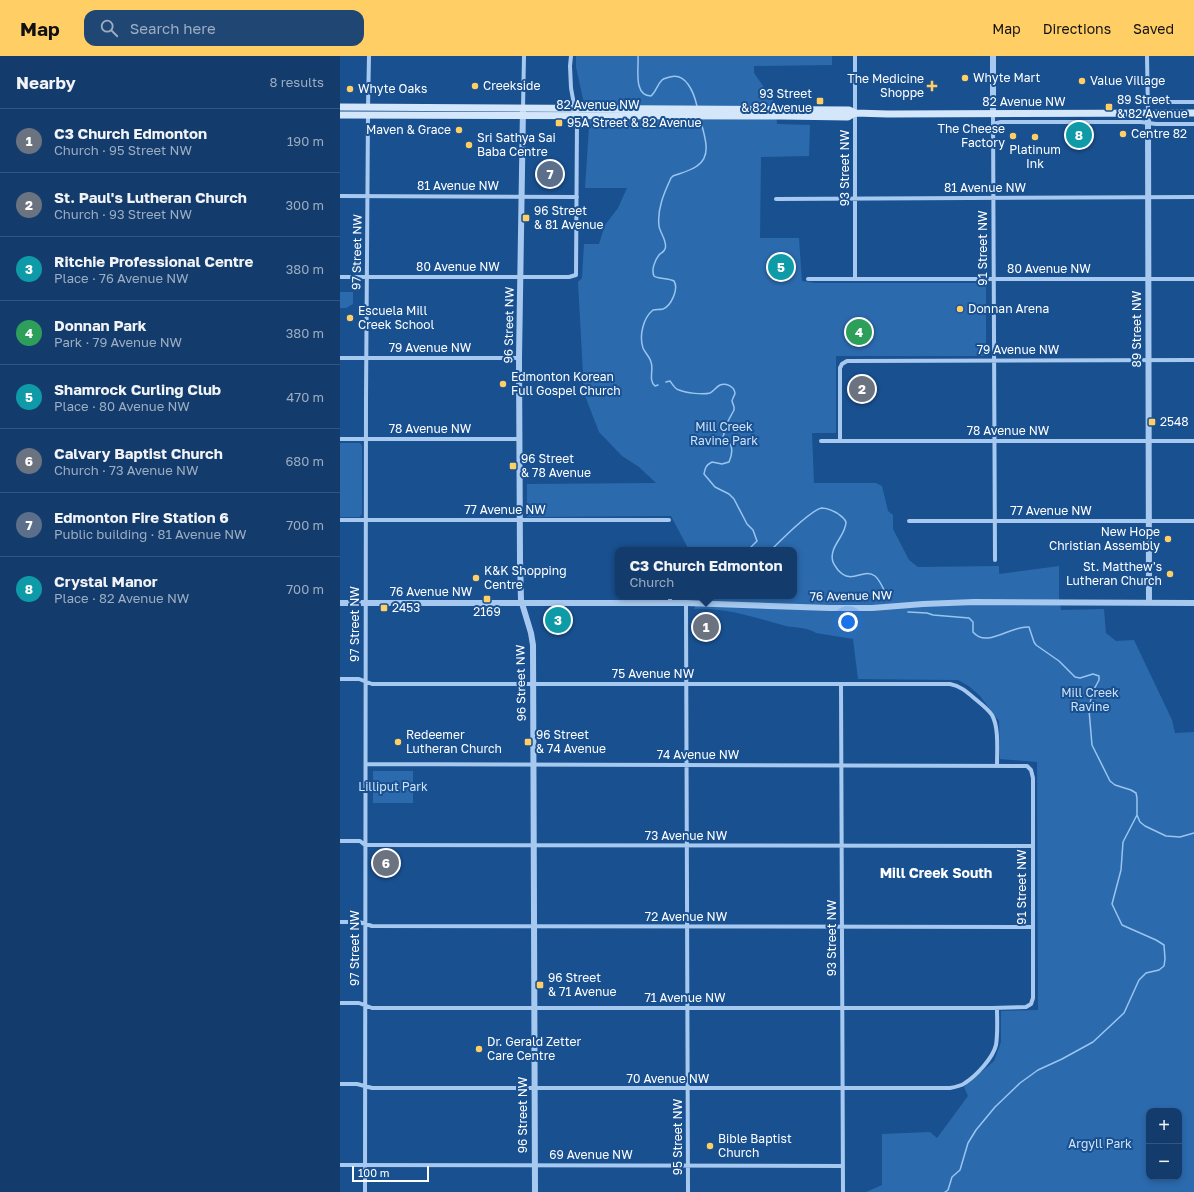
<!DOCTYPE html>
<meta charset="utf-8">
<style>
:root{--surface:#133c6c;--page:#204774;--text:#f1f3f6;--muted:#9dadc2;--line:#32567f;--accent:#ffce65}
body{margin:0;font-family:"Golos Text",sans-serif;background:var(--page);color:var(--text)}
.controls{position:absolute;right:12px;bottom:12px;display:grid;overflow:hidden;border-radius:8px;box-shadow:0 2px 6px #0003}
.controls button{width:36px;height:36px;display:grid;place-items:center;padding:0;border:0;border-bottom:1px solid var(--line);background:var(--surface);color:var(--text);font:20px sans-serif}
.scale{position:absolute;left:12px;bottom:10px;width:77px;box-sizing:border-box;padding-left:4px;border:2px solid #fff;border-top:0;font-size:11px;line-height:14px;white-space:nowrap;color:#fff;-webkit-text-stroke:3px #195090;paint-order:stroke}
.you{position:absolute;left:508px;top:566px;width:14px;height:14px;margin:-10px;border:3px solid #fff;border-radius:50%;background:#1a73e8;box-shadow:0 0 0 6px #1a73e833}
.badge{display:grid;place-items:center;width:26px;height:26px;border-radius:50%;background:var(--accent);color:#fff;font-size:13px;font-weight:700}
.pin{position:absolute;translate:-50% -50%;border:2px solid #fff;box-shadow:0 1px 4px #0006}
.popup{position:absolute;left:275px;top:491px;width:182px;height:52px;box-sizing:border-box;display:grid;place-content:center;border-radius:8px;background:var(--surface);filter:drop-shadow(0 1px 3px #0005);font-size:13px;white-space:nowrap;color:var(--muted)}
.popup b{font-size:15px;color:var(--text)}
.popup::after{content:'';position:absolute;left:50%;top:100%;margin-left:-8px;border:8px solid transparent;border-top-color:var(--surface)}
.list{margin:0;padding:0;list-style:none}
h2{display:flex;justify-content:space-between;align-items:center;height:52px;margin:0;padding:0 16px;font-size:17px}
h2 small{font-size:13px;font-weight:400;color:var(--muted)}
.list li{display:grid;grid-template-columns:26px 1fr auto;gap:12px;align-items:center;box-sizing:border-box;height:64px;padding:0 16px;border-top:1px solid var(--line)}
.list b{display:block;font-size:15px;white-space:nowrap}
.list p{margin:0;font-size:13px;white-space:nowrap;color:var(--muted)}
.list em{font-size:13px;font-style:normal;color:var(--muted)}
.icon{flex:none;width:22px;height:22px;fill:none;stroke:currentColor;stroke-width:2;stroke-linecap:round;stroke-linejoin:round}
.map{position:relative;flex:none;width:854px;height:1136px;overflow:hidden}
header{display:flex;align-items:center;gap:24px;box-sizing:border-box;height:56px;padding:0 20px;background:var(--accent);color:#111}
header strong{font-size:19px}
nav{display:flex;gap:22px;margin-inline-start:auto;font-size:14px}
.search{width:280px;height:36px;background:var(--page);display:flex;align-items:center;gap:10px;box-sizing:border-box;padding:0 14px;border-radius:12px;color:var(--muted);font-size:15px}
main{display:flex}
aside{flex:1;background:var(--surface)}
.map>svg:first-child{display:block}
.green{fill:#2c6aae;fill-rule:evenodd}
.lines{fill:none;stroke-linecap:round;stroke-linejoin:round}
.stream{stroke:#99c5f1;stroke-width:1.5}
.minor{stroke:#a7c9ef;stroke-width:4}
.tertiary{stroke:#a7c9ef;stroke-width:6}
.secondary{stroke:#d4e6fa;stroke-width:7}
.poi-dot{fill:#ffce65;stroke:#195090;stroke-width:1.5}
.labels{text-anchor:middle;stroke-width:4;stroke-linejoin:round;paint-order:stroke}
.poi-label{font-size:12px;fill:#fff;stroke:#195090;text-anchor:start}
.street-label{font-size:12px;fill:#fff;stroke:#195090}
.park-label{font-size:12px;fill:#cde3fb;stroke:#195090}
.quarter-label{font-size:14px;font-weight:bold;fill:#fff;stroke:#195090}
</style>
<header>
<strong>Map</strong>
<div class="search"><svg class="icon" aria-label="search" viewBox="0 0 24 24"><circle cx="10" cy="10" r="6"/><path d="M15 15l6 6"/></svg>Search here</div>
<nav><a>Map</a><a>Directions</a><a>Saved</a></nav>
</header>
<main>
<aside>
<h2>Nearby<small>8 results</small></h2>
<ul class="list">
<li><span class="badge" style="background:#6b7280">1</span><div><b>C3 Church Edmonton</b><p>Church · 95 Street NW</p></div><em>190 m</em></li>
<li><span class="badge" style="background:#6b7280">2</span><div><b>St. Paul's Lutheran Church</b><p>Church · 93 Street NW</p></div><em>300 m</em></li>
<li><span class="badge" style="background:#0f9aa8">3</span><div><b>Ritchie Professional Centre</b><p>Place · 76 Avenue NW</p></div><em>380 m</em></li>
<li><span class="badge" style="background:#2e9e5b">4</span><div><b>Donnan Park</b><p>Park · 79 Avenue NW</p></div><em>380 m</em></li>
<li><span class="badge" style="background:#0f9aa8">5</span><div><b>Shamrock Curling Club</b><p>Place · 80 Avenue NW</p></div><em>470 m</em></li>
<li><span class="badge" style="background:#6b7280">6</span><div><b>Calvary Baptist Church</b><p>Church · 73 Avenue NW</p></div><em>680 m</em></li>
<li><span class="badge" style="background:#5c6f8a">7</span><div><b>Edmonton Fire Station 6</b><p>Public building · 81 Avenue NW</p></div><em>700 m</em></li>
<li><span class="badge" style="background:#0f9aa8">8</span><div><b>Crystal Manor</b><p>Place · 82 Avenue NW</p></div><em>700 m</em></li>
</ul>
</aside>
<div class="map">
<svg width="854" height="1136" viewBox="0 0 854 1136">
<rect width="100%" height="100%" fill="#195090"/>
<path class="green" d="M236,0H492V9L414,10V17L435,47L437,68L470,69L469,100L421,101L420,182H459L462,225L476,227H646V300H496V377H472L474,427H536L542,430L548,455L553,459V473L569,504L578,511L659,510V518L719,510V541L721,554L764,553L766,577L776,585L794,584L832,664L835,677L854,676V1136H526L542,1129V1078L590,1076L597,1082L628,1040L624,1031L654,1005L661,986V955L698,954L697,706L660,703L659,665L640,640L630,631L618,624L518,623L513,583L476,577C467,571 456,572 446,570C417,562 384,551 354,553L360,540H454V494H349L331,460L187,461V428L316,427L299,411L282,400L259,376L244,337L238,226L242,222L244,188H259L265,169L278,152L287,132H245L250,56L243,43L236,11ZM809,1055H839V1121H809Z
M0,236H13V248L6,252H0Z
M0,387H20L22,390V458L20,461H0Z
M33,715H73V747H33Z"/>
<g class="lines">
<path class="stream" d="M298,0C299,12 293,40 311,40C316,36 317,29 322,24C324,22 327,22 330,21C346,16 354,37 357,50
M326,326L330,325C333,329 335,333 339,334C346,337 363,339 370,337C374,335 376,331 380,329C386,327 394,330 395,337C395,339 392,343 392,345L394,351V354L387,367L383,381C384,383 386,385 388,386C394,391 392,399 389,406L382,408L372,406C366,409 365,412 364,418L375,431L389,438L394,443L407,468L413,474L417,485L411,491L410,494
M318,329L315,330C308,324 314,314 311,306C310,301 305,297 303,292C299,280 303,262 313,254C316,253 320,254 323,253C331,250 339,233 334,225C328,222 317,223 314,220C311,214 315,204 319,199C321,197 324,196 325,193C328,186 320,177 319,170C317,153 324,137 331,122L333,120C341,117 350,115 357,110C373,100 364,78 360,63
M431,494C440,485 472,453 482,452C488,452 493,455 497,457C501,460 504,461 506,466C506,480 488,491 493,506C494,509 496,511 498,514C512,530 523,511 535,520C541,525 544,535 548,542
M568,556L587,557L593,559L629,562L633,566V576C647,593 671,569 689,571L694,586L696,589L719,605L735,621L740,622L753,618L759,620V624L752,637L750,648L749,654L752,689L770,725L775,729L791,734L796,737L797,742V759L800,766L805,770L826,780L840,781L854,777
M605,1136L608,1134L612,1121L620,1114L628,1087L636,1074L655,1051L680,1027L698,1014L722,1003L753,986L784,957L799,924L806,917L819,914L824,910L825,903L824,889L816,884L782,869L772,848L781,814L783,786L797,759"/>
<path class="minor" d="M515,0V223
M807,0L808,57
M808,46H854
M28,52L29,0
M183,52L184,0
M653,57L655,504
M653,68L661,66H801L816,68H854
M0,140L237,141
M436,143L854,141
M0,221H229L236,219L237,65L231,32L230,10L231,0
M468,223H854
M0,302H179
M0,383H179
M481,385H854
M500,385V312L502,308L507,305L854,304
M0,464H329
M569,465H854
M330,547V540
M346,547L348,1136
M0,623H19L32,628H610C620,630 626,635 634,642C640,647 648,653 652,659C659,671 657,695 657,709
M501,628L503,1136
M0,785H20L25,789H32L693,790
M0,866H19L32,870L693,871
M0,947H19L32,952H652L686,951L691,948L693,942V722L691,714L687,710L26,708
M0,1028H17L32,1032H610C616,1031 621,1030 625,1027C636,1020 653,1002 656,989C658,977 657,964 657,952
M0,1109L503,1110
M25,1136L26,343L28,58"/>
<path class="tertiary" d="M653,0V57
M183,52L179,302L180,505L181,544L191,577L193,589L195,1136
M808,57L809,547
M0,547H346L490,552H532L583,548L634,546L854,547"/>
<path class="secondary" d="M0,51L509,54L515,57L548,58L854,57
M0,59L441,60L508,61L515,57"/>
</g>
<g class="poi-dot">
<circle cx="625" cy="22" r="4"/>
<circle cx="742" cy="25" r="4"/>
<circle cx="135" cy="30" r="4"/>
<path d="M590 24h4v4h4v4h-4v4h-4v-4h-4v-4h4z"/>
<circle cx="10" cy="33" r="4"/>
<rect x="476" y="41" width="8" height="8" rx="2"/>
<rect x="765" y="47" width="8" height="8" rx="2"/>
<rect x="215" y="63" width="8" height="8" rx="2"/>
<circle cx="119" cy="74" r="4"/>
<circle cx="783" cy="78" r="4"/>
<circle cx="673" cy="80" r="4"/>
<circle cx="695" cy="81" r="4"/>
<circle cx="129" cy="89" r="4"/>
<rect x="182" y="158" width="8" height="8" rx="2"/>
<circle cx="620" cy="253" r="4"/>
<circle cx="10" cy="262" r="4"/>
<circle cx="163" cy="328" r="4"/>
<rect x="808" y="362" width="8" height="8" rx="2"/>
<rect x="169" y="406" width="8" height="8" rx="2"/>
<circle cx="828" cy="483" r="4"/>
<circle cx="830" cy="518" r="4"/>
<circle cx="136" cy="522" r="4"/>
<rect x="143" y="539" width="8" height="8" rx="2"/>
<rect x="40" y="548" width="8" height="8" rx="2"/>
<circle cx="58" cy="686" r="4"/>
<rect x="184" y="682" width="8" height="8" rx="2"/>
<rect x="196" y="925" width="8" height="8" rx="2"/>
<circle cx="139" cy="993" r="4"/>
<circle cx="370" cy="1090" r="4"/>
</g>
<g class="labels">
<g class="poi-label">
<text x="633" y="26">Whyte Mart</text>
<text x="584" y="27" text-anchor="end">The Medicine<tspan x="584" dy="14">Shoppe</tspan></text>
<text x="750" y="29">Value Village</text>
<text x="143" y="34">Creekside</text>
<text x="18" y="37">Whyte Oaks</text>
<text x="472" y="42" text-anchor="end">93 Street<tspan x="472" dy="14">&amp; 82 Avenue</tspan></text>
<text x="777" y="48">89 Street<tspan x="777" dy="14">&amp; 82 Avenue</tspan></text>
<text x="227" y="71">95A Street &amp; 82 Avenue</text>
<text x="665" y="77" text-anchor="end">The Cheese<tspan x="665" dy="14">Factory</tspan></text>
<text x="111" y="78" text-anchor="end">Maven &amp; Grace</text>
<text x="791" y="82">Centre 82</text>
<text x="137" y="86">Sri Sathya Sai<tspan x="137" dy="14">Baba Centre</tspan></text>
<text x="695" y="98" text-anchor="middle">Platinum<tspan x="695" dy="14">Ink</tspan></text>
<text x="194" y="159">96 Street<tspan x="194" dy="14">&amp; 81 Avenue</tspan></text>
<text x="628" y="257">Donnan Arena</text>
<text x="18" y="259">Escuela Mill<tspan x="18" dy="14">Creek School</tspan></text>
<text x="171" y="325">Edmonton Korean<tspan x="171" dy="14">Full Gospel Church</tspan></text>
<text x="820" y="370">2548</text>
<text x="181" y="407">96 Street<tspan x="181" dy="14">&amp; 78 Avenue</tspan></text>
<text x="820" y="480" text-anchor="end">New Hope<tspan x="820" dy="14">Christian Assembly</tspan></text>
<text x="822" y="515" text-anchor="end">St. Matthew's<tspan x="822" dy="14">Lutheran Church</tspan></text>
<text x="144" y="519">K&amp;K Shopping<tspan x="144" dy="14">Centre</tspan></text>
<text x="52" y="556">2453</text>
<text x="147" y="560" text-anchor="middle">2169</text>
<text x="66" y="683">Redeemer<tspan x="66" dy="14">Lutheran Church</tspan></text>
<text x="196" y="683">96 Street<tspan x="196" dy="14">&amp; 74 Avenue</tspan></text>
<text x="208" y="926">96 Street<tspan x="208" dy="14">&amp; 71 Avenue</tspan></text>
<text x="147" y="990">Dr. Gerald Zetter<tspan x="147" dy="14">Care Centre</tspan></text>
<text x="378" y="1087">Bible Baptist<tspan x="378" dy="14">Church</tspan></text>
</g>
<g class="street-label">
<text x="684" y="50">82 Avenue NW</text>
<text x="258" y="53">82 Avenue NW</text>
<text transform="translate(505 112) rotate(-90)" y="4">93 Street NW</text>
<text x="118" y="134">81 Avenue NW</text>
<text x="645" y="136">81 Avenue NW</text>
<text transform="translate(643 192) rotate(-90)" y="4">91 Street NW</text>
<text transform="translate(17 196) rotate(-89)" y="4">97 Street NW</text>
<text x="118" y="215">80 Avenue NW</text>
<text x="709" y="217">80 Avenue NW</text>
<text transform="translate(169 269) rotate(-89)" y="4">96 Street NW</text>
<text transform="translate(797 273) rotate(-90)" y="4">89 Street NW</text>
<text x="90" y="296">79 Avenue NW</text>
<text x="678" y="298">79 Avenue NW</text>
<text x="90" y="377">78 Avenue NW</text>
<text x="668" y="379">78 Avenue NW</text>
<text x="165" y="458">77 Avenue NW</text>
<text x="711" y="459">77 Avenue NW</text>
<text x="91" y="540">76 Avenue NW</text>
<text transform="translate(511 540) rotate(-1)" y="4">76 Avenue NW</text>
<text transform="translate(15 568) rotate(-90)" y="4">97 Street NW</text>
<text x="313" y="622">75 Avenue NW</text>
<text transform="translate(181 627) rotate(-91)" y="4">96 Street NW</text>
<text x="358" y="703">74 Avenue NW</text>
<text x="346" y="784">73 Avenue NW</text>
<text transform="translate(682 831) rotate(-90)" y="4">91 Street NW</text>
<text x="346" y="865">72 Avenue NW</text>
<text transform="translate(492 882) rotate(-90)" y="4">93 Street NW</text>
<text transform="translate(15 892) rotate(-90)" y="4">97 Street NW</text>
<text x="345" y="946">71 Avenue NW</text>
<text x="328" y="1027">70 Avenue NW</text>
<text transform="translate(183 1059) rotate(-90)" y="4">96 Street NW</text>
<text transform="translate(338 1081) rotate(-90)" y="4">95 Street NW</text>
<text x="251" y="1103">69 Avenue NW</text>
</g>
<g class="park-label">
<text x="384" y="375">Mill Creek<tspan x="384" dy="14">Ravine Park</tspan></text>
<text x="750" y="641">Mill Creek<tspan x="750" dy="14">Ravine</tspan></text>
<text x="53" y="735">Lilliput Park</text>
<text x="760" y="1092">Argyll Park</text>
</g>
<g class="quarter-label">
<text x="596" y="822">Mill Creek South</text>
</g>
</g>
</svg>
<div class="controls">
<button>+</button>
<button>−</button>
</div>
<div class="scale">100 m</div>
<div class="you"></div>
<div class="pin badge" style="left:366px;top:571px;background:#6b7280">1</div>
<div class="popup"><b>C3 Church Edmonton</b>Church</div>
<div class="pin badge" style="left:522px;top:333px;background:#6b7280">2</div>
<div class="pin badge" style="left:218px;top:564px;background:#0f9aa8">3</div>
<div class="pin badge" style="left:519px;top:276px;background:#2e9e5b">4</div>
<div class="pin badge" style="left:441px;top:211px;background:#0f9aa8">5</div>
<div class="pin badge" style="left:46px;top:807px;background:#6b7280">6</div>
<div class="pin badge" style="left:210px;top:118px;background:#5c6f8a">7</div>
<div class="pin badge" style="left:739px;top:79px;background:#0f9aa8">8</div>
</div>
</main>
